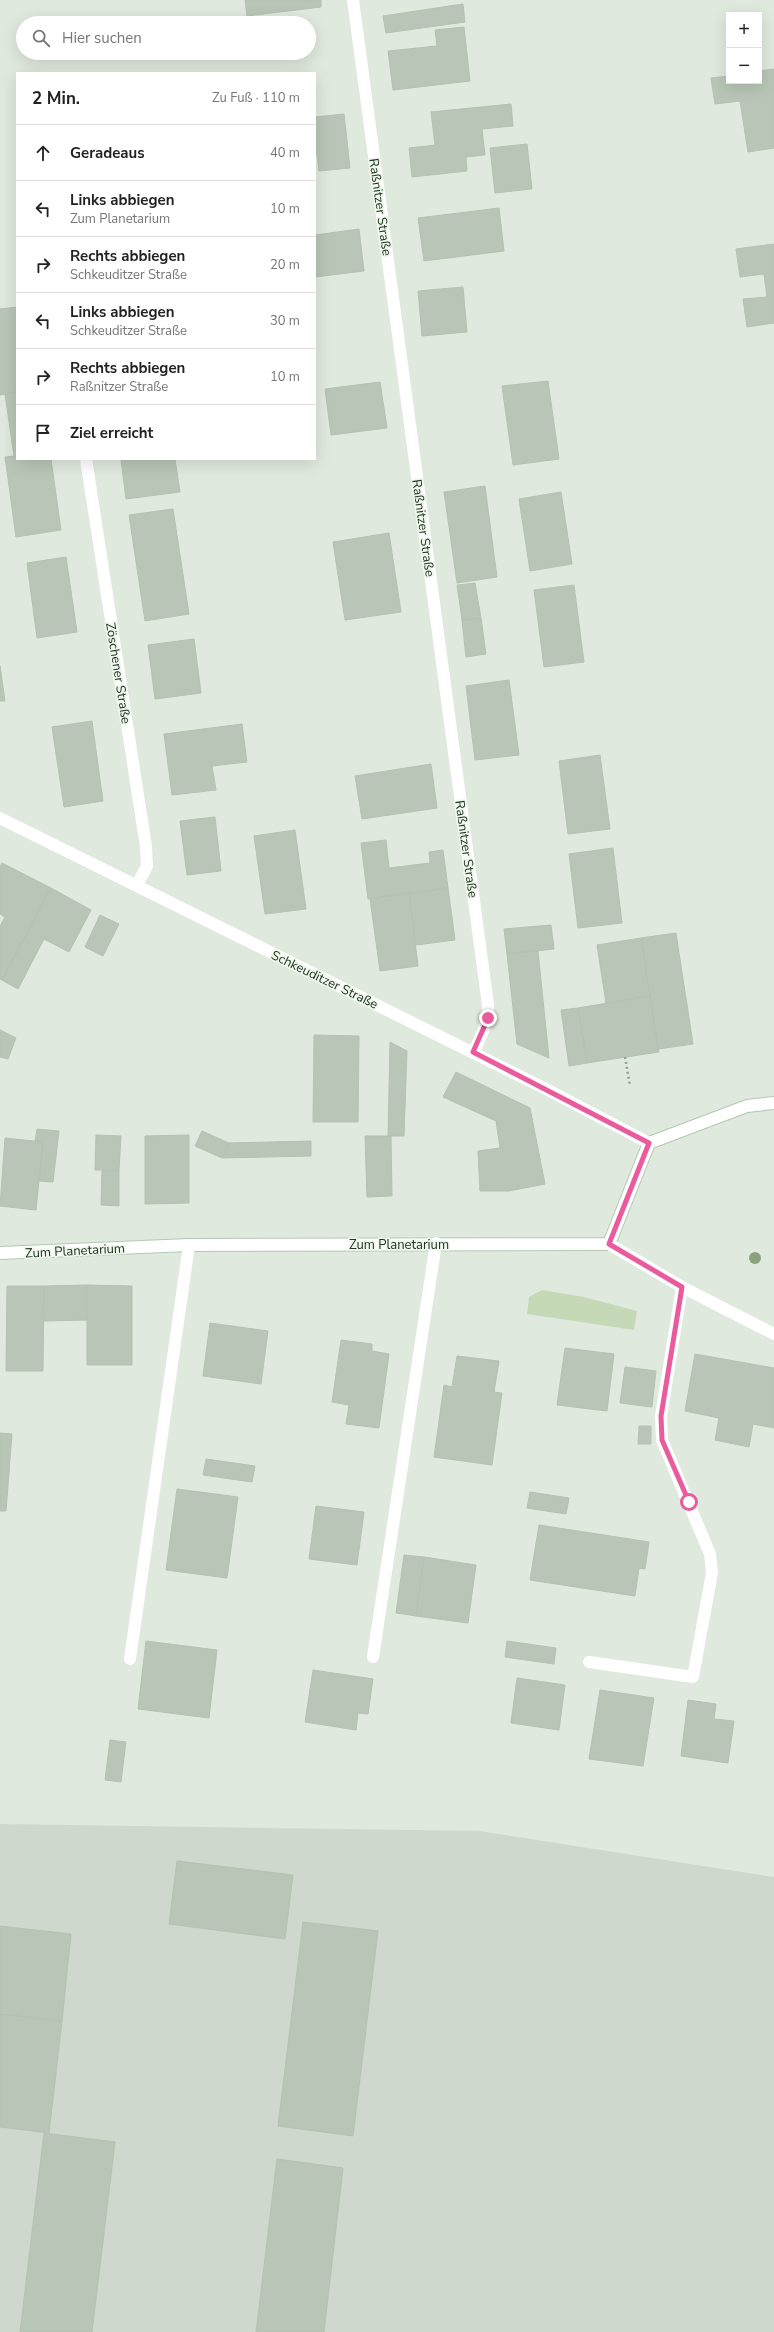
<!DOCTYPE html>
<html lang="de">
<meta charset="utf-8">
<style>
:root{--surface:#fff;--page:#f2f2f2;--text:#222;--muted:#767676;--line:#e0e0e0}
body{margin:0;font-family:"Nunito Sans",sans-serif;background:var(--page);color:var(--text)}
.controls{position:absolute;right:12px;top:12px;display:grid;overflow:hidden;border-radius:0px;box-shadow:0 4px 16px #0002}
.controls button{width:36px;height:36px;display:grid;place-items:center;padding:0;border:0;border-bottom:1px solid var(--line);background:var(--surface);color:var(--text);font:20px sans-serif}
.stop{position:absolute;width:12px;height:12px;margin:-9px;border:3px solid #ea5b9d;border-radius:50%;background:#fff}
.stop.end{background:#ea5b9d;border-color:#fff;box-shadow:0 1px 4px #0008}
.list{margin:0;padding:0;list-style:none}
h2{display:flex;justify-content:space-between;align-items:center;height:52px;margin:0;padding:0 16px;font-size:17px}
h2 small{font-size:13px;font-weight:400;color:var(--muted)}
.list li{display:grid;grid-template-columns:26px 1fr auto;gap:12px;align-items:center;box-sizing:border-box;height:56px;padding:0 16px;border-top:1px solid var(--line)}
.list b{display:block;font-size:15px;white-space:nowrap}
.list p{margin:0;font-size:13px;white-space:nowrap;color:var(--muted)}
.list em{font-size:13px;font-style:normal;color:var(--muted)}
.icon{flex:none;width:22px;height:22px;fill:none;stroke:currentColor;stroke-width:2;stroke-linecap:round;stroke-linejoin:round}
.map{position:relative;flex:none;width:774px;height:2332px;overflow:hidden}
.search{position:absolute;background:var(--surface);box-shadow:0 4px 16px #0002;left:16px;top:16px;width:300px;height:44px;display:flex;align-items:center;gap:10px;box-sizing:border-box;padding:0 14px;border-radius:22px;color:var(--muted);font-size:15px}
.panel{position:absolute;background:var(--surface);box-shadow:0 4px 16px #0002;left:16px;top:72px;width:300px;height:388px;border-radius:0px}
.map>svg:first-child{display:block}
.built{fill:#ced8cc}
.green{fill:#c6d9b7}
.building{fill:#b9c6b7;stroke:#b3c2b1}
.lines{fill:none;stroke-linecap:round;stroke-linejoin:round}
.secondary-casing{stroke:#b3c8b2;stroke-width:14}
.path{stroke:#81ab80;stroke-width:2.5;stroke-dasharray:2 3;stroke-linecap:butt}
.lane{stroke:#fff;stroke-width:12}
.street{stroke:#fff;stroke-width:12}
.secondary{stroke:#fff;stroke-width:12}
.tree{fill:#89a47d}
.route{stroke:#ea5b9d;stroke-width:5}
.labels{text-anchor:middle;stroke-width:3.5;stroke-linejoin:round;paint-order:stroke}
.street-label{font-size:13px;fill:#203721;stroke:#f0f6ee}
</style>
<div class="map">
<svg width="774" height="2332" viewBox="0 0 774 2332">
<rect width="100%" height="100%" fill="#e0e9de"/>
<path class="built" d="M0,1824L479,1831L774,1877V2332H0Z"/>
<path class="green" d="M542,1290L584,1297L637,1311L634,1330L527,1314L529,1297Z"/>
<path class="building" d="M245,0H321V7L247,16Z
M463,4L465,22L386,33L383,16Z
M464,27L470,81L393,90L388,51L437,46L435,30Z
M774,69V148L748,152L740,101L715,104L711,78L729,76V81H759V71Z
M511,104L513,126L482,129L485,155L466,157L467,171L412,177L409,148L435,145L431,112Z
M344,114L350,168L319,171L317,154H315V117Z
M527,144L532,189L495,193L490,148Z
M499,208L504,251L424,261L418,218Z
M359,229L364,271L315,277V235Z
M774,244V323L747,327L743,299L767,297L764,274L740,277L736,249Z
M463,287L467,332L422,336L418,291Z
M17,307V392L0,395V309Z
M548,381L559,459L513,465L502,386Z
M380,382L387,428L331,435L325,389Z
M17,392V456H14L5,394Z
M14,456H17V459H51L61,530L16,537L5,457Z
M121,459H175L180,492L126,499Z
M485,486L497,577L457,583L444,492Z
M561,492L572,564L530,571L519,499Z
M173,509L189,614L145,621L129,515Z
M389,533L401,612L345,620L333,542Z
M66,557L77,632L37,638L27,563Z
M475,583L481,618L462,620L457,585Z
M574,585L584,662L544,667L534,590Z
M481,618L486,654L466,657L462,620Z
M194,639L201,693L155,699L148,645Z
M0,666L5,701H0Z
M509,680L519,755L475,760L466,686Z
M92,721L103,801L64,807L52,727Z
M242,724L247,762L212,766L216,790L172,795L164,734Z
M600,755L610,829L568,834L559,761Z
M431,764L437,808L362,819L355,776Z
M215,817L221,871L187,875L180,821Z
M295,830L306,909L265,914L254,836Z
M386,840L389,868L430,863L429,852L443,850L448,888L368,899L361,843Z
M613,848L622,923L578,928L569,854Z
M2,863L51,888L2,980L0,979V926L5,917L0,914V867Z
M51,888L91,910L69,952L44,939L18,989L2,980Z
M448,888L455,940L416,945L409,893Z
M409,893L418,966L380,971L370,899Z
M100,915L119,924L103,956L85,947Z
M551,925L554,949L507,954L504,929Z
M676,933L693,1044L658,1049L641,938Z
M641,938L650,996L606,1003L597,945Z
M538,951L549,1058L517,1044L507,954Z
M650,996L659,1052L587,1063L578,1008Z
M578,1008L587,1063L569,1066L561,1010Z
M0,1030L16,1038L8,1059L0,1057Z
M314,1035L359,1036L358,1122H313Z
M390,1042L407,1051L404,1136H388Z
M456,1072L530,1108L545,1184L509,1191H480L478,1151L500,1148L496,1121L443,1097Z
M37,1129L59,1131L53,1182L39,1181L43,1142L35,1141Z
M202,1131L229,1143L222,1158L195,1146Z
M96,1135L121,1136L119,1170H95Z
M189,1135V1203L145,1204V1136Z
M365,1136H391L392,1196L367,1197Z
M5,1138L43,1142L36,1210L0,1206Z
M311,1141V1156L222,1158L229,1143Z
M102,1170H119V1206L101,1205Z
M87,1285V1320L43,1321L44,1286Z
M87,1285L132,1286V1365H87Z
M7,1286H44L43,1371H6Z
M210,1323L268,1331L261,1384L203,1376Z
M341,1340L372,1344V1351L389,1354L379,1428L346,1424L349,1405L332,1402Z
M565,1348L614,1354L607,1411L557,1405Z
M695,1354L774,1368V1428L753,1424L749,1447L715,1440L719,1418L685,1411Z
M457,1356L499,1361L494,1392L502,1393L492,1465L434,1457L444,1385L452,1387Z
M625,1367L656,1371L652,1407L620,1403Z
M639,1426H651V1444H638Z
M0,1433L12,1434L6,1511H0Z
M206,1459L255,1466L252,1482L203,1475Z
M177,1489L238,1497L227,1578L166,1570Z
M530,1492L569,1498L566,1514L527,1508Z
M316,1506L364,1512L357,1565L309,1559Z
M539,1525L649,1542L645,1569L639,1568L635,1596L530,1580Z
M404,1555L424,1557L416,1616L396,1613Z
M424,1557L476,1565L468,1623L416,1616Z
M146,1641L217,1650L209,1718L138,1709Z
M507,1641L556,1648L554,1664L505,1657Z
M313,1670L373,1679L368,1714L358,1713L356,1730L305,1722Z
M517,1678L565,1685L559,1730L511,1723Z
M600,1690L654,1698L643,1766L589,1759Z
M688,1700L716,1704L714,1719L734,1721L728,1763L681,1756Z
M110,1740L126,1742L121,1782L105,1780Z
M177,1861L293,1875L285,1939L169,1924Z
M303,1922L378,1931L353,2136L278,2126Z
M0,1926L71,1934L62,2021L0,2014Z
M0,2014L62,2021L49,2133L0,2127Z
M44,2133L115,2142L92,2332H20Z
M277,2159L343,2168L324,2332H256Z"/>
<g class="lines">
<g class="secondary-casing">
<path id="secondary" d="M0,1253L189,1245L609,1244L649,1143L747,1106L774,1103"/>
</g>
<path class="path" d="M625,1057L630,1086"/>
<path class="lane" d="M373,1657L436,1243
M130,1659L189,1245
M589,1662L693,1677L712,1573L710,1554L662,1440L661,1416L682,1287"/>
<path class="street" d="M353,0L488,1005C488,1023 481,1037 473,1053
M86,459L146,847L147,866L137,885
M0,818L548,1090L649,1143
M609,1244L682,1287L774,1334"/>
<use href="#secondary" class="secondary"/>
</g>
<circle class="tree" cx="755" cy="1258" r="6"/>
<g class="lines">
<path class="route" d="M488,1018L473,1052L649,1143L609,1244L682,1287L661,1416L662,1440L689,1502"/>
</g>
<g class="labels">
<g class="street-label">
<text transform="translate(381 207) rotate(82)" y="5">Raßnitzer Straße</text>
<text transform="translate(424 528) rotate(82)" y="5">Raßnitzer Straße</text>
<text transform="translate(119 673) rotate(81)" y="5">Zöschener Straße</text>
<text transform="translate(467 849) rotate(82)" y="5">Raßnitzer Straße</text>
<text transform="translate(325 979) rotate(26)" y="5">Schkeuditzer Straße</text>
<text x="399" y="1249">Zum Planetarium</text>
<text transform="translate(75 1250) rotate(-3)" y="5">Zum Planetarium</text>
</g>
</g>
</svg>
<div class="controls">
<button>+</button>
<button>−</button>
</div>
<div class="stop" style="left:689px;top:1502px"></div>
<div class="stop end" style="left:488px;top:1018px"></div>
<div class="search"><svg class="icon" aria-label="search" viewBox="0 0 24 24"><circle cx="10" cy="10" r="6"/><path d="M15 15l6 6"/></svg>Hier suchen</div>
<section class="panel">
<h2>2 Min.<small>Zu Fuß · 110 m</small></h2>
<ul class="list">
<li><svg class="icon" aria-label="ahead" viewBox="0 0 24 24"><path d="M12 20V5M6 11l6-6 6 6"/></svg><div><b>Geradeaus</b></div><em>40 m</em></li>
<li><svg class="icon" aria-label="left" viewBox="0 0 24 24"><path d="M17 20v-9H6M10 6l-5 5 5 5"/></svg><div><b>Links abbiegen</b><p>Zum Planetarium</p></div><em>10 m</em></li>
<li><svg class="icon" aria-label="right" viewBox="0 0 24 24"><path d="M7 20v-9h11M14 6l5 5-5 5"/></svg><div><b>Rechts abbiegen</b><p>Schkeuditzer Straße</p></div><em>20 m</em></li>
<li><svg class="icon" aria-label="left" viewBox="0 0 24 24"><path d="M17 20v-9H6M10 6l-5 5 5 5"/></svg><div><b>Links abbiegen</b><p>Schkeuditzer Straße</p></div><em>30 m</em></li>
<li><svg class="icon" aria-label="right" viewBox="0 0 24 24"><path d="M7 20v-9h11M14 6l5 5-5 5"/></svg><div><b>Rechts abbiegen</b><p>Raßnitzer Straße</p></div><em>10 m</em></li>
<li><svg class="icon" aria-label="arrive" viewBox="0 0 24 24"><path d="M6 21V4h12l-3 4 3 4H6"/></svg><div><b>Ziel erreicht</b></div></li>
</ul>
</section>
</div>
